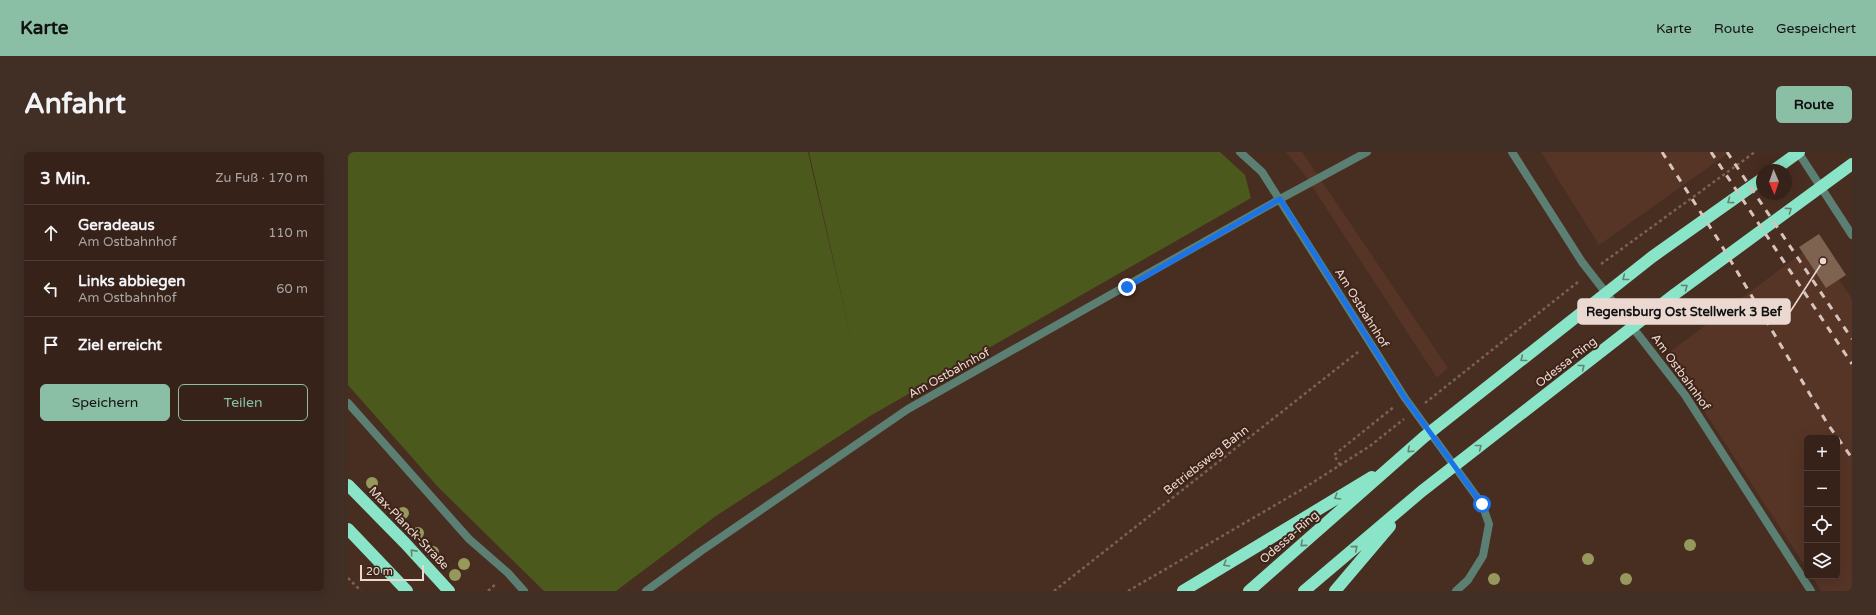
<!DOCTYPE html>
<html lang="de">
<meta charset="utf-8">
<style>
:root{--surface:#362219;--page:#412f26;--text:#f1f3f6;--muted:#aaa4a2;--line:#503f38;--accent:#8abfa5}
body{margin:0;font-family:"Varela Round",sans-serif;background:var(--page);color:var(--text)}
.controls{position:absolute;right:12px;bottom:12px;display:grid;overflow:hidden;border-radius:6px;box-shadow:0 4px 16px #0002}
.controls button{width:36px;height:36px;display:grid;place-items:center;padding:0;border:0;border-bottom:1px solid var(--line);background:var(--surface);color:var(--text);font:20px sans-serif}
.compass{position:absolute;left:1408px;top:12px;width:36px;height:36px;border-radius:50%;background:var(--surface);box-shadow:0 4px 16px #0002;rotate:178deg}
.scale{position:absolute;left:12px;bottom:10px;width:64px;box-sizing:border-box;padding-left:4px;border:2px solid #ebd9d1;border-top:0;font-size:11px;line-height:14px;white-space:nowrap;color:#ebd9d1;-webkit-text-stroke:3px #3d2318;paint-order:stroke}
.stop{position:absolute;width:12px;height:12px;margin:-9px;border:3px solid #1a73e8;border-radius:50%;background:#fff}
.stop.end{background:#1a73e8;border-color:#fff;box-shadow:0 1px 4px #0008}
.list{margin:0;padding:0;list-style:none}
h2{display:flex;justify-content:space-between;align-items:center;height:52px;margin:0;padding:0 16px;font-size:17px}
h2 small{font-size:13px;font-weight:400;color:var(--muted)}
.list li{display:grid;grid-template-columns:26px 1fr auto;gap:12px;align-items:center;box-sizing:border-box;height:56px;padding:0 16px;border-top:1px solid var(--line)}
.list b{display:block;font-size:15px;white-space:nowrap}
.list p{margin:0;font-size:13px;white-space:nowrap;color:var(--muted)}
.list em{font-size:13px;font-style:normal;color:var(--muted)}
.actions{display:flex;gap:8px;padding:12px 16px}
.actions a{flex:1;padding:9px 0;border:1px solid var(--accent);border-radius:6px;text-align:center;font-size:14px;color:var(--accent)}
.actions .main{background:var(--accent);color:#111}
.icon{flex:none;width:22px;height:22px;fill:none;stroke:currentColor;stroke-width:2;stroke-linecap:round;stroke-linejoin:round}
.map{position:relative;flex:none;width:1504px;height:439px;overflow:hidden;border-radius:6px}
header{display:flex;align-items:center;gap:24px;box-sizing:border-box;height:56px;padding:0 20px;background:var(--accent);color:#111}
header strong{font-size:19px}
nav{display:flex;gap:22px;margin-inline-start:auto;font-size:14px}
.intro{display:flex;align-items:center;justify-content:space-between;box-sizing:border-box;height:96px;padding:0 24px}
h1{margin:0;font-size:28px}
.button{padding:10px 18px;border-radius:6px;background:var(--accent);color:#111;font-size:14px;font-weight:700}
main{display:flex;gap:24px;padding:0 24px}
aside{flex:1;background:var(--surface);border-radius:6px;box-shadow:0 4px 16px #0002}
.map>svg:first-child{display:block}
.built{fill:#563526}
.green{fill:#4b591d}
.building{fill:#7e6351}
.lines{fill:none;stroke-linecap:round;stroke-linejoin:round}
.path{stroke:#7a6257;stroke-width:2.5;stroke-dasharray:3 3;stroke-linecap:butt}
.street{stroke:#5c7f73;stroke-width:8}
.highway{stroke:#8ae5c8;stroke-width:12}
.rail{stroke:#d7c4bc;stroke-width:3;stroke-dasharray:7 7;stroke-linecap:butt}
.tree{fill:#96985c}
.oneway{stroke:#648470}
.route{stroke:#1a73e8;stroke-width:5}
.labels{text-anchor:middle;stroke-width:4;stroke-linejoin:round;paint-order:stroke}
.street-label{font-size:12px;fill:#ebd9d1;stroke:#3d2318}
.leader{fill:none;stroke:#ebd9d1;stroke-width:1.5}
.callout-dot{fill:#ebd9d1;stroke:#3d2318;stroke-width:1.5}
.callout{fill:#ebd9d1;stroke:#ebd9d1;stroke-width:1.5}
.callout-label{font-size:13px;text-anchor:middle;font-weight:bold;fill:#111}
</style>
<header>
<strong>Karte</strong>
<nav><a>Karte</a><a>Route</a><a>Gespeichert</a></nav>
</header>
<div class="intro"><h1>Anfahrt</h1><a class="button">Route</a></div>
<main>
<aside>
<h2>3 Min.<small>Zu Fuß · 170 m</small></h2>
<ul class="list">
<li><svg class="icon" aria-label="ahead" viewBox="0 0 24 24"><path d="M12 20V5M6 11l6-6 6 6"/></svg><div><b>Geradeaus</b><p>Am Ostbahnhof</p></div><em>110 m</em></li>
<li><svg class="icon" aria-label="left" viewBox="0 0 24 24"><path d="M17 20v-9H6M10 6l-5 5 5 5"/></svg><div><b>Links abbiegen</b><p>Am Ostbahnhof</p></div><em>60 m</em></li>
<li><svg class="icon" aria-label="arrive" viewBox="0 0 24 24"><path d="M6 21V4h12l-3 4 3 4H6"/></svg><div><b>Ziel erreicht</b></div></li>
</ul>
<div class="actions"><a class="main">Speichern</a><a>Teilen</a></div>
</aside>
<div class="map">
<svg width="1504" height="439" viewBox="0 0 1504 439">
<rect width="100%" height="100%" fill="#482d21"/>
<path class="built" d="M938,0H954L1100,216L1089,226L956,22Z
M1193,0H1382L1251,93Z
M1467,91L1504,147V439H1473L1464,424H1489V286H1459V417L1319,202Z"/>
<path class="green" d="M0,0H460L505,194L461,0H872L897,23L903,46L522,264L368,364L268,439H196L90,335L0,233Z"/>
<path class="building" d="M1471,82L1498,123L1478,136L1451,95Z"/>
<g class="lines">
<path class="path" d="M1253,112L1407,0
M1077,251L1230,130
M992,313L986,303L1047,254
M0,426L13,439
M140,439L149,431
M706,439L1010,200
M780,439L953,338L1022,294L1056,267"/>
<path class="street" d="M892,0L914,20L1057,246L1134,352L1141,372L1135,404L1120,428L1108,439
M1164,0L1234,110L1337,243L1463,439
M1450,0L1504,83
M0,251L121,387L160,421L176,439
M298,439L353,399L560,257L932,47L1019,0"/>
<path class="highway" d="M1426,18L1451,0
M0,333L57,391L101,439
M0,377L59,439
M835,439L1024,325
M901,439L1076,285L1304,105L1414,27
M956,439L1074,339L1327,142L1504,12
M987,439L1042,374"/>
<path class="rail" d="M1314,0L1371,89L1479,271L1504,306
M1363,0L1504,212
M1379,0L1504,187"/>
</g>
<g class="tree">
<circle cx="24" cy="331" r="6"/>
<circle cx="55" cy="361" r="6"/>
<circle cx="70" cy="381" r="6"/>
<circle cx="1342" cy="393" r="6"/>
<circle cx="85" cy="400" r="6"/>
<circle cx="1240" cy="407" r="6"/>
<circle cx="116" cy="412" r="6"/>
<circle cx="107" cy="423" r="6"/>
<circle cx="1146" cy="427" r="6"/>
<circle cx="1278" cy="427" r="6"/>
</g>
<defs><path id="oneway-chevron" d="M-2-3.5L2.5 0L-2 3.5" fill="none" stroke-width="1.6" stroke-linecap="round" stroke-linejoin="round"/></defs>
<g class="oneway">
<use href="#oneway-chevron" transform="translate(1382 49) rotate(144)"/>
<use href="#oneway-chevron" transform="translate(1441 58) rotate(-36)"/>
<use href="#oneway-chevron" transform="translate(1277 126) rotate(142)"/>
<use href="#oneway-chevron" transform="translate(1337 135) rotate(-36)"/>
<use href="#oneway-chevron" transform="translate(1175 207) rotate(142)"/>
<use href="#oneway-chevron" transform="translate(1234 215) rotate(-38)"/>
<use href="#oneway-chevron" transform="translate(1131 295) rotate(-38)"/>
<use href="#oneway-chevron" transform="translate(1062 298) rotate(138)"/>
<use href="#oneway-chevron" transform="translate(989 345) rotate(150)"/>
<use href="#oneway-chevron" transform="translate(955 392) rotate(139)"/>
<use href="#oneway-chevron" transform="translate(1007 396) rotate(-40)"/>
<use href="#oneway-chevron" transform="translate(65 400) rotate(-132)"/>
<use href="#oneway-chevron" transform="translate(878 412) rotate(149)"/>
</g>
<g class="lines">
<path class="route" d="M779,135L932,47L1057,246L1134,352"/>
</g>
<g class="labels">
<g class="street-label">
<text transform="translate(1014 156) rotate(58)" y="4">Am Ostbahnhof</text>
<text transform="translate(1218 210) rotate(-38)" y="4">Odessa-Ring</text>
<text transform="translate(1333 220) rotate(54)" y="4">Am Ostbahnhof</text>
<text transform="translate(601 221) rotate(-29)" y="4">Am Ostbahnhof</text>
<text transform="translate(858 308) rotate(-38)" y="4">Betriebsweg Bahn</text>
<text transform="translate(61 376) rotate(46)" y="4">Max-Planck-Straße</text>
<text transform="translate(941 385) rotate(-41)" y="4">Odessa-Ring</text>
</g>
</g>
<path class="leader" d="M1475 109L1442 160"/>
<circle class="callout-dot" cx="1475" cy="109" r="4"/>
<rect class="callout" x="1230" y="147" width="212" height="25" rx="4"/>
<g class="callout-label">
<text x="1336" y="164">Regensburg Ost Stellwerk 3 Bef</text>
</g>
</svg>
<div class="controls">
<button>+</button>
<button>−</button>
<button><svg class="icon" aria-label="locate" viewBox="0 0 24 24"><circle cx="12" cy="12" r="6"/><path d="M12 2v4M12 18v4M2 12h4M18 12h4"/></svg></button>
<button><svg class="icon" aria-label="layers" viewBox="0 0 24 24"><path d="M12 4l9 5-9 5-9-5zM3 14l9 5 9-5"/></svg></button>
</div>
<svg class="compass" viewBox="-18 -18 36 36"><path d="M0-13l5 13h-10z" fill="#e53935"/><path d="M0 13l5-13h-10z" fill="#aaa4a2"/></svg>
<div class="scale">20 m</div>
<div class="stop" style="left:1134px;top:352px"></div>
<div class="stop end" style="left:779px;top:135px"></div>
</div>
</main>
